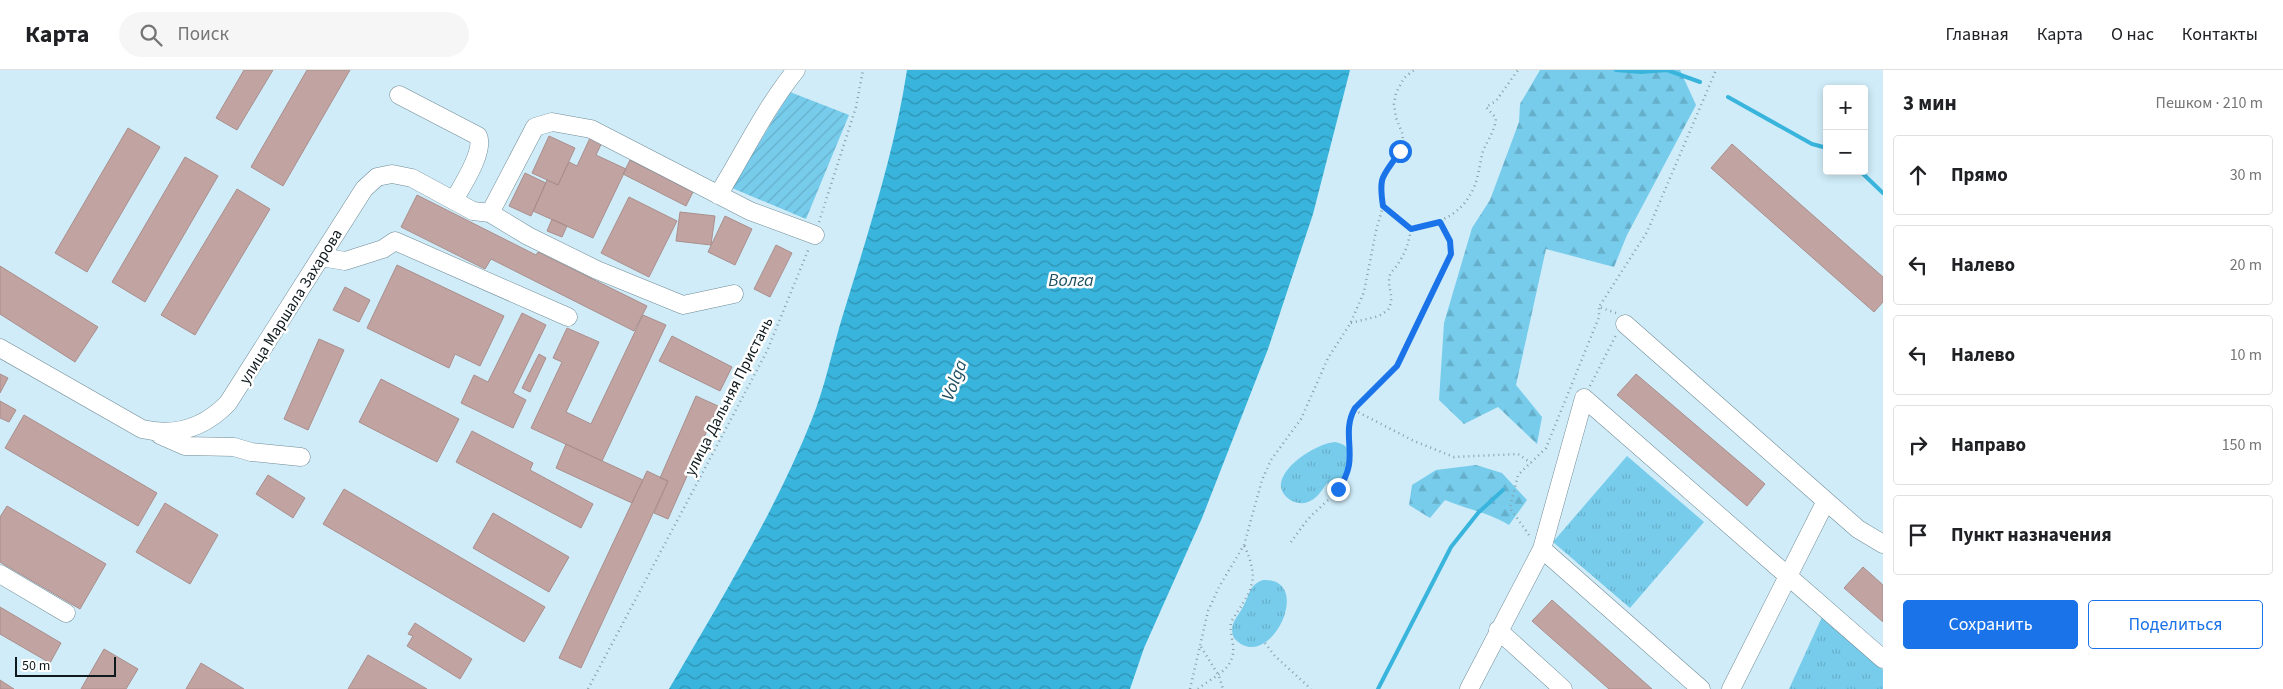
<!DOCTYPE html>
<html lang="ru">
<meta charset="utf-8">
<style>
:root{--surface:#fff;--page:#f6f6f6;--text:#202124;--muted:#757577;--line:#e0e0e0;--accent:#1a73e8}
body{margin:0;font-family:"Source Sans 3",sans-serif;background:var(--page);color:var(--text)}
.controls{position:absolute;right:15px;top:15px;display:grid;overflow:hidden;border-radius:5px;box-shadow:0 2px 8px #0003}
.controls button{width:45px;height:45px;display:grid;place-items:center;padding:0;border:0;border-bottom:1px solid var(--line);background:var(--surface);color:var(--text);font:25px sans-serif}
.scale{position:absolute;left:15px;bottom:12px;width:101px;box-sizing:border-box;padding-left:5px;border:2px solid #0e191d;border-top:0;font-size:14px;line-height:18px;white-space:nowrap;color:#0e191d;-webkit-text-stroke:4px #fff;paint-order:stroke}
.stop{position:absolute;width:15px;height:15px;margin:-11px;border:4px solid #1a73e8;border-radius:50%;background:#fff}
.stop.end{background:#1a73e8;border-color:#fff;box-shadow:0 1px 5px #0008}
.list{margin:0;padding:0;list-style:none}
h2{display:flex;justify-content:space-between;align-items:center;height:65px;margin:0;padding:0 20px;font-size:21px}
h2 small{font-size:16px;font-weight:400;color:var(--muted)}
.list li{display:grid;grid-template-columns:32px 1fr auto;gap:15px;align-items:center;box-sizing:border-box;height:80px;margin:0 10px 10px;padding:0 10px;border:1px solid var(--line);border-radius:5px}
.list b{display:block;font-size:19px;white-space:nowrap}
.list em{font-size:16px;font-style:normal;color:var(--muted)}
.actions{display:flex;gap:10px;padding:15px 20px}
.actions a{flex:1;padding:11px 0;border:1px solid var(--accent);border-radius:5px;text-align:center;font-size:18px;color:var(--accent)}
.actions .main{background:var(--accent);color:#fff}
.icon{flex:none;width:28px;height:28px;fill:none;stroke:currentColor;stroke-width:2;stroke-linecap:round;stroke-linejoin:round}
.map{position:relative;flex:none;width:1883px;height:619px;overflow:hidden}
header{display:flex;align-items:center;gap:30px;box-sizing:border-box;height:70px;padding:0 25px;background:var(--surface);border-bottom:1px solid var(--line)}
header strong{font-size:24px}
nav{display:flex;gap:28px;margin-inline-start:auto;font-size:18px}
.search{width:350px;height:45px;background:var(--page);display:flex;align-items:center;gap:12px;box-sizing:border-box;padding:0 18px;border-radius:28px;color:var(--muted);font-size:19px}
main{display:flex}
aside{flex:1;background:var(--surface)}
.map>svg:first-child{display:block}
.forest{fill:url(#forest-firs)}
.park{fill:url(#park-tufts)}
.garden{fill:url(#garden-furrows)}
.water{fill:url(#water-waves)}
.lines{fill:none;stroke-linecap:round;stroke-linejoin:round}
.stream{stroke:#39b4dc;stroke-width:4}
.building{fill:#c1a4a2;stroke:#aa8e8c}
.minor-casing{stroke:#708b96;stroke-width:19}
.path{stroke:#889ea7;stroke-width:2.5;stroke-dasharray:1 4;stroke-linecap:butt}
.minor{stroke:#fff;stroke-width:18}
.route{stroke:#1a73e8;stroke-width:6}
.labels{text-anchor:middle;stroke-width:5;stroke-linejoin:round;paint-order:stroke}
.street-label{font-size:16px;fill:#0e191d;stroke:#fff}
.water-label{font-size:18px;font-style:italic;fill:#1d4e5f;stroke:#fff}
</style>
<header>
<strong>Карта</strong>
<div class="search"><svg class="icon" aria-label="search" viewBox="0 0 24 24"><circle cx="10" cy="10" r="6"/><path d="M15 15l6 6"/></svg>Поиск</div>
<nav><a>Главная</a><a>Карта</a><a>О нас</a><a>Контакты</a></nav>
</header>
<main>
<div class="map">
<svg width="1883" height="619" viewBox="0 0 1883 619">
<defs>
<pattern id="forest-firs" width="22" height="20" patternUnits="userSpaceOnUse" patternTransform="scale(1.25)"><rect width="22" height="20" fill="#77ccec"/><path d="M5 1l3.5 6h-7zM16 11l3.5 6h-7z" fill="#66afca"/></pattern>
<pattern id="park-tufts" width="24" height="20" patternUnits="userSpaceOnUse" patternTransform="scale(1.25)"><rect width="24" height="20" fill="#77ccec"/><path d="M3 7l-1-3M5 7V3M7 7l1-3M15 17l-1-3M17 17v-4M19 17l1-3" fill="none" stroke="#66afca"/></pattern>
<pattern id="garden-furrows" width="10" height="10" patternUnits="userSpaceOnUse" patternTransform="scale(1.25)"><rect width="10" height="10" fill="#77ccec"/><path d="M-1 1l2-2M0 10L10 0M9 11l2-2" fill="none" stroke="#66afca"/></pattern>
<pattern id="water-waves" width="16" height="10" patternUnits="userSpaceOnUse" patternTransform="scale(1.25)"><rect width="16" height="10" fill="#39b4dc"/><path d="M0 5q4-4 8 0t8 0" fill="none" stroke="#2e92b2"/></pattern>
</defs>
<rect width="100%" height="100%" fill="#cfecf8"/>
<path class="forest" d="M1540,0H1680L1696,35L1627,165L1614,197L1546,179L1516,315L1542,347L1537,374L1498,337L1464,354L1439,330L1444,253L1472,158L1490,130L1519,52L1520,34Z
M1476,395L1502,403L1527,430L1509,455C1490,443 1466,439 1445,430L1430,448L1409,435L1412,415L1436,400Z"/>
<path class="park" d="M1335,372C1361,376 1349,405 1338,419L1333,420L1327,413C1322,420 1317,429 1308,432C1296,437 1279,426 1281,413C1284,394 1318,373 1335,372Z
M1627,386L1704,452L1630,538L1553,472Z
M1263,510C1316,507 1269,607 1234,568C1228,553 1238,548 1244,535C1250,524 1249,515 1263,510Z
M1822,547L1883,600V619H1789Z"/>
<path class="garden" d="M790,22L849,45L806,149L732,118Z"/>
<path class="water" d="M907,0H1350L1313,144L1268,279L1202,448L1144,578L1130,619H669C719,533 775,442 812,349C825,317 832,281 842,248C867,166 894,85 907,0Z"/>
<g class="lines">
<path class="stream" d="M1616,0L1641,2L1667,0L1700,12
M1728,27L1812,74L1827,78
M1860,101L1883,123
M1378,619L1451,477L1478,443L1503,420"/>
</g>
<path class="building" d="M244,0H273L237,60L216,48Z
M307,0H350L283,116L251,97Z
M596,55L608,60L596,85L626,99L593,168L533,141L547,110L558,115L569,92L577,96Z
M128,58L160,77L87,202L55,183Z
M549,66L575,78L558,115L532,103Z
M1732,74L1883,207V232L1874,242L1711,98Z
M185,87L218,106L145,232L112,212Z
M630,90L693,122L686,136L623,104Z
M525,103L546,113L531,146L509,136Z
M237,119L270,139L195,265L161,245Z
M417,125L536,185L538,182L647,236L634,261L491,189L485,199L401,157Z
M629,127L677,151L649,207L601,183Z
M680,142L715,146L711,175L676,171Z
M725,146L752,159L735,195L708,182Z
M552,149L567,156L562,167L547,161Z
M776,175L792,183L770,227L754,219Z
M397,195L504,246L480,296L455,284L449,298L367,258Z
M0,196L98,257L75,292L0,244Z
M345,217L370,230L359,252L333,240Z
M522,243L546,255L513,323L526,330L513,358L461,333L474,305L488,312Z
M643,245L666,255L602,391L531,358L562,292L553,288L567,258L599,272L566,342L591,354Z
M672,266L732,297L720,321L659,291Z
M319,269L344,280L308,360L284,349Z
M539,284L546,288L530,322L522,318Z
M0,304L8,308L0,323Z
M1636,304L1765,414L1747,436L1617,325Z
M381,309L459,349L437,392L359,352Z
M696,326L718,336L668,449L654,443L668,411L660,408Z
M0,331L16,340L9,352L0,348Z
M24,345L157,423L138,456L5,378Z
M472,361L533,393L530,400L593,434L581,458L456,392Z
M566,374L643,410L632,433L556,398Z
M647,401L668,411L581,598L559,588Z
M268,405L305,428L293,448L256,424Z
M344,419L545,537L524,572L323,454Z
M165,433L218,465L190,514L136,482Z
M7,436L106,494L80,539L0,492V447Z
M493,443L569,487L549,522L473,478Z
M1863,497L1883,515V552L1844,518Z
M1552,530L1652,619H1609L1532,551Z
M0,537L61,573L50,593L0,564Z
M415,553L472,589L460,609L407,576L413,566L408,564Z
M104,579L138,599L126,619H81Z
M368,585L427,619H348Z
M201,593L244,619H186Z
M0,610L14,619H0Z"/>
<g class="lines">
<g class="minor-casing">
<path id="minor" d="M399,25L478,66C485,81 462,116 454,130
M718,125C744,83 765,38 796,0
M490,143L528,166L597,200L683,235L734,224
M321,187L345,191L383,179L395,171L568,247
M1625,254L1826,431L1858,459L1883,474
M0,278L142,359C176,367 204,358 228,333L364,119L377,107L392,104L412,108L473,141L490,143L535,57L552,52L591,59L750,141L815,165
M160,365L185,376L234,377L251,382L301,387
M1542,479L1701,619
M0,504L66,543
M1498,560L1563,619
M1469,619L1542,479L1584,328L1883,589
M1731,619L1826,431"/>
</g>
<path class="path" d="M819,152L856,37L863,0
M1411,159C1441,152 1462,146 1475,115C1479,104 1480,92 1483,81C1488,69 1495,61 1496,48L1486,37L1496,31L1518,0
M1616,243L1599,237L1647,162L1716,0
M1351,253L1379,246L1388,240C1396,226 1386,218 1390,205C1392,200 1397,197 1399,192C1406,182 1409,171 1411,159L1383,136
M1590,316L1616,265
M1354,340L1414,371L1454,387L1518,384L1531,393
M1529,465L1510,438L1518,405L1546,378L1599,247V237
M1291,472C1297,464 1303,455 1310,447C1324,433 1340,422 1347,402C1355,380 1343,359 1355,338L1397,296L1451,184L1450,171L1440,152
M1265,573L1275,586L1311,619
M1201,577L1219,606L1223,619
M588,619L767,281L809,178
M1190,619L1208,541L1219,517L1244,475L1262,410L1271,390L1301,349L1328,288L1350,254L1364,222L1376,161L1383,136L1381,110L1383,104L1397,86L1402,76L1403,65L1396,48L1394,34L1396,23L1404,8L1414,0
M1198,619C1213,606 1236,600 1233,575C1232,567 1230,560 1231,552C1251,520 1261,512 1244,475"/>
<use href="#minor" class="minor"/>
</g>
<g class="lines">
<path class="route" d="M1338,419C1362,388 1339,366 1355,338L1397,296L1451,184L1450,171L1440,152L1411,159L1383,136C1378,103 1384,107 1400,81"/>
</g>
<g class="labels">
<g class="street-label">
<text transform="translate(290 236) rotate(-58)" y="6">улица Маршала Захарова</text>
<text transform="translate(728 326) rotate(-63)" y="6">улица Дальняя Пристань</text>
</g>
<g class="water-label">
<text x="1071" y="216">Волга</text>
<text transform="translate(954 310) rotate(-69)" y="6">Volga</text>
</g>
</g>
</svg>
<div class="controls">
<button>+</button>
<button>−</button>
</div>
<div class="scale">50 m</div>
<div class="stop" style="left:1400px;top:81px"></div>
<div class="stop end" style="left:1338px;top:419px"></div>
</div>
<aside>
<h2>3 мин<small>Пешком · 210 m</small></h2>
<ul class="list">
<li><svg class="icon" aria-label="ahead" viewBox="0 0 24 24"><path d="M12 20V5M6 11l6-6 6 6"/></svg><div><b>Прямо</b></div><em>30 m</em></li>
<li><svg class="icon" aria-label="left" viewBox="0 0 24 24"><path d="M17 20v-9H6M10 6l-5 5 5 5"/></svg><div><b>Налево</b></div><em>20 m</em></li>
<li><svg class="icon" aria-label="left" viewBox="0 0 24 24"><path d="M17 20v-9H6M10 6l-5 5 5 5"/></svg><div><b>Налево</b></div><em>10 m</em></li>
<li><svg class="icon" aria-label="right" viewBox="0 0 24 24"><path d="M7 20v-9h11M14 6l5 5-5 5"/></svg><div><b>Направо</b></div><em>150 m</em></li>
<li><svg class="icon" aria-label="arrive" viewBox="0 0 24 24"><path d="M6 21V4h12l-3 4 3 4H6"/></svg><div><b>Пункт назначения</b></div></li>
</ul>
<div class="actions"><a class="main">Сохранить</a><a>Поделиться</a></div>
</aside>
</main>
